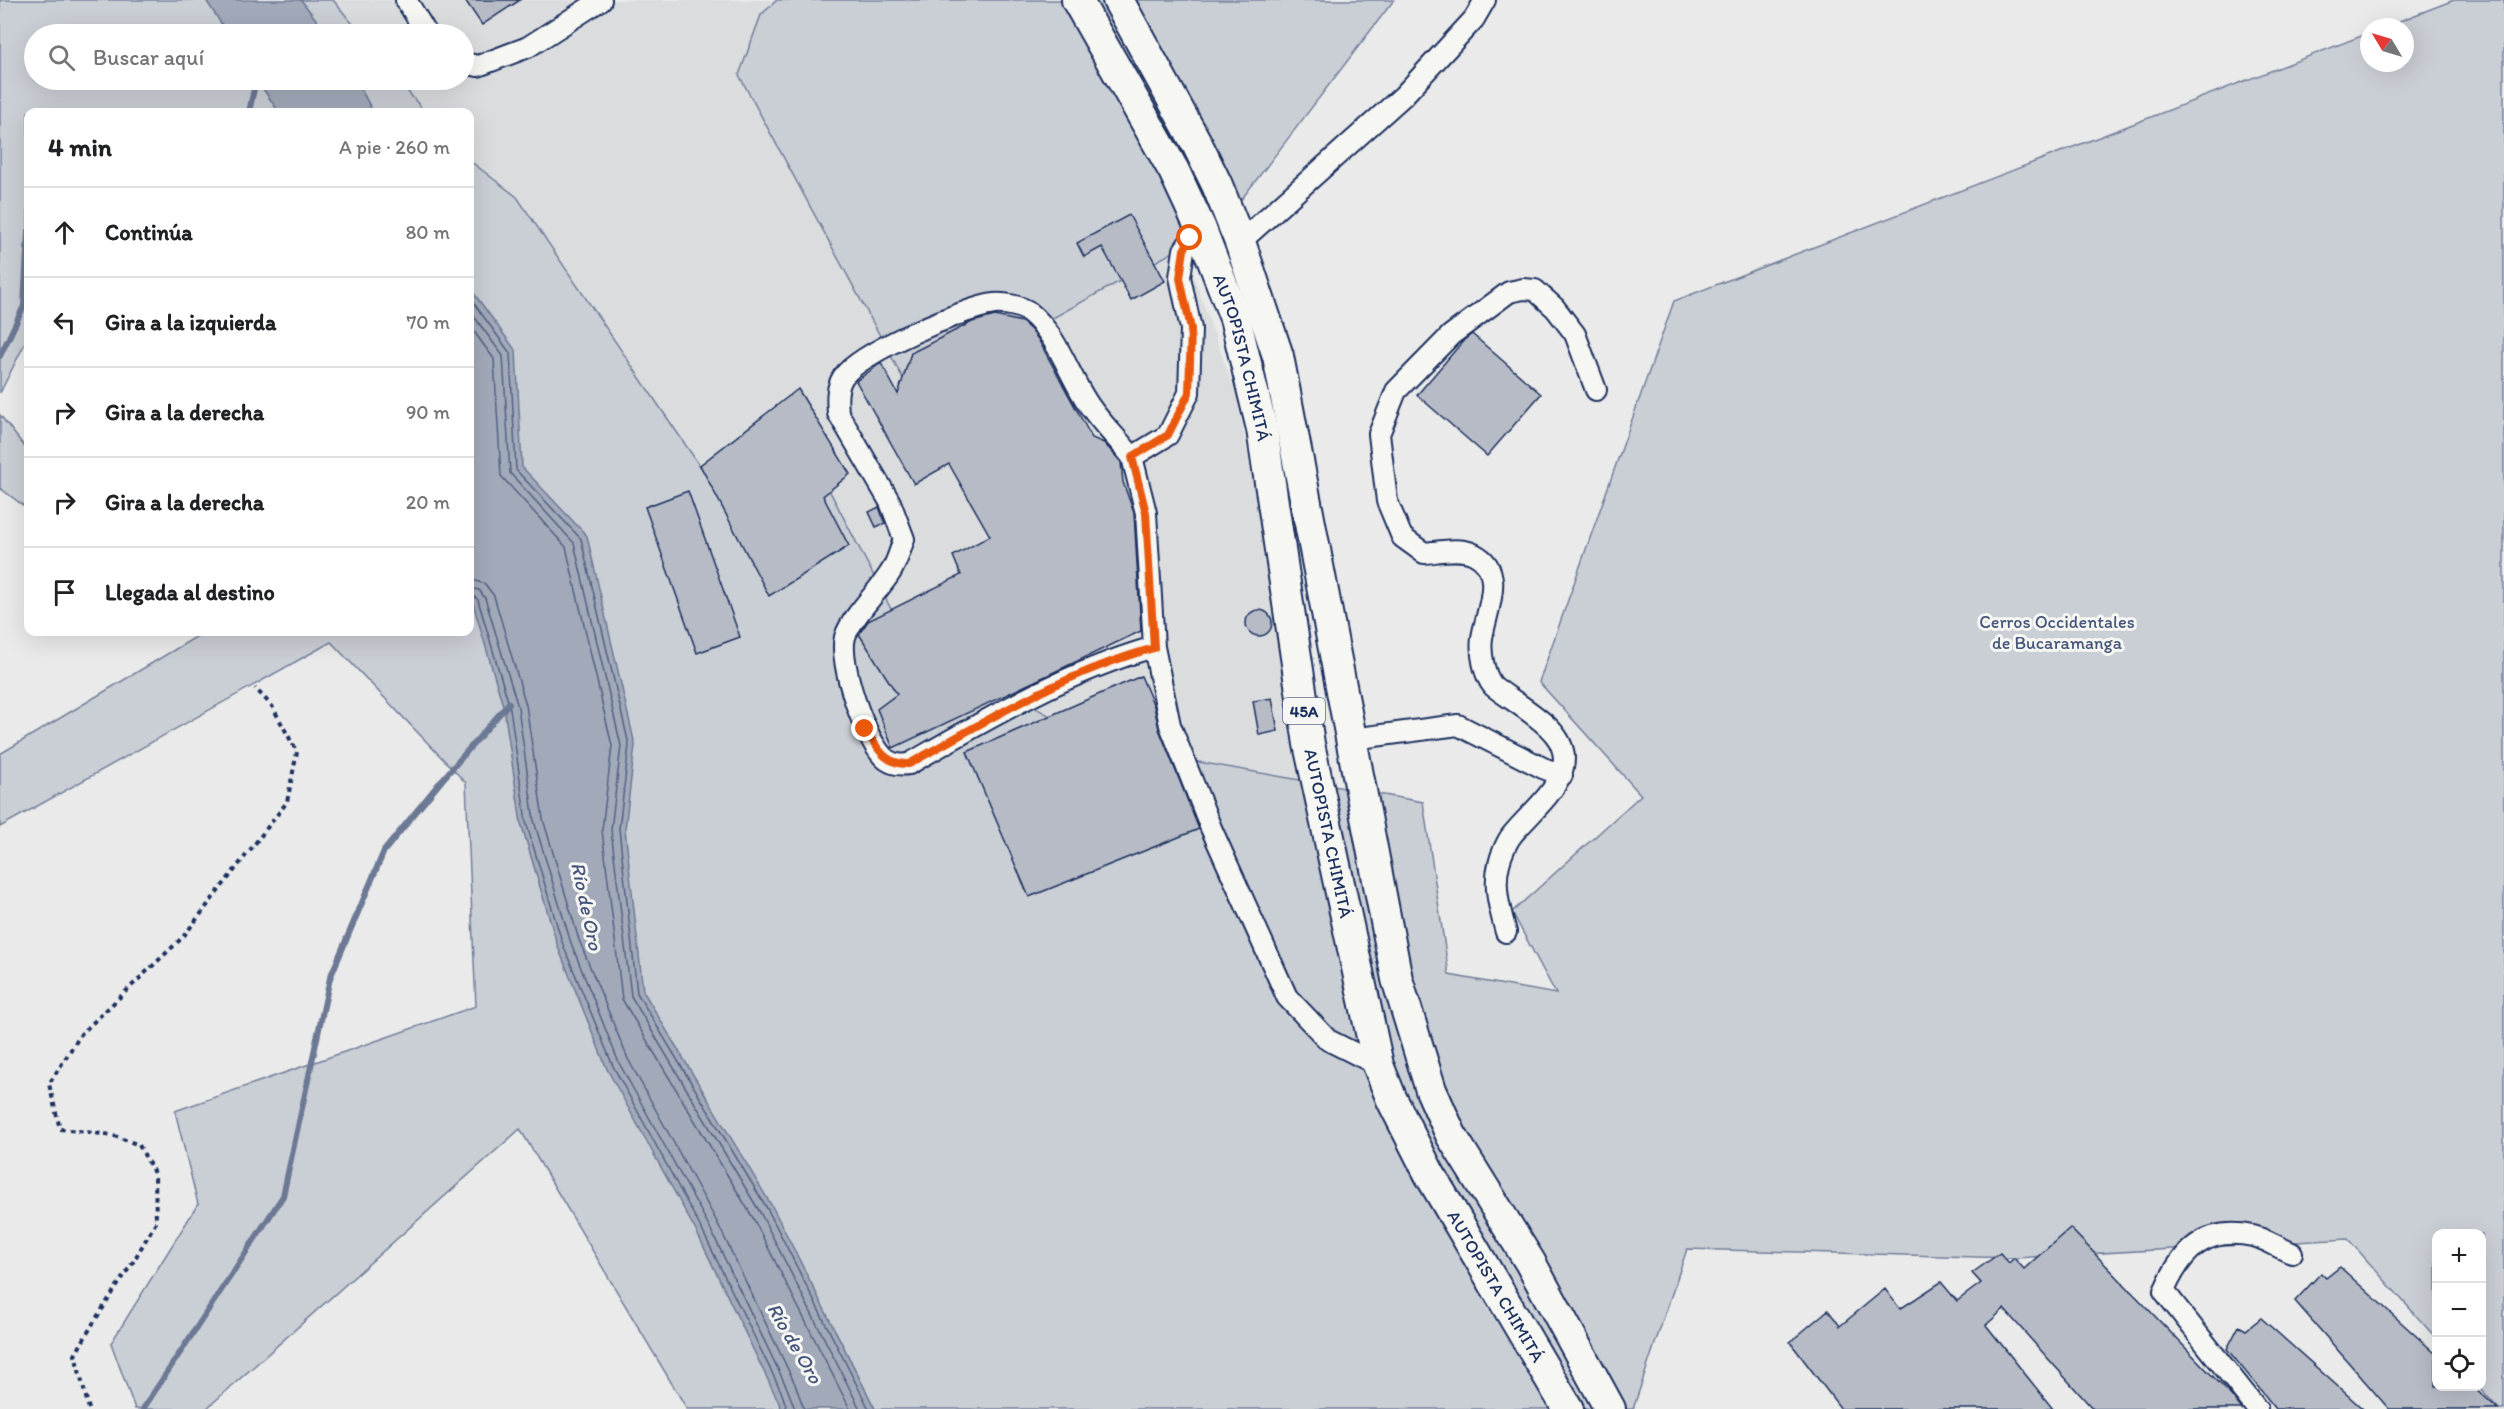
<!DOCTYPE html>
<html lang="es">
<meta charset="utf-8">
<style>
:root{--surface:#fff;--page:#f6f6f6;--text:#202124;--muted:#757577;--line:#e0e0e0}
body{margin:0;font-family:Itim,sans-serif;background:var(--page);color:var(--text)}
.controls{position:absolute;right:18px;bottom:18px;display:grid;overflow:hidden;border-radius:12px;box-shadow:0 6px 24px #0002}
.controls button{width:54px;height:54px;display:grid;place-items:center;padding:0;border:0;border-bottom:2px solid var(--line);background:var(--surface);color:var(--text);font:30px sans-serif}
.compass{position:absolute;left:2360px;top:18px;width:54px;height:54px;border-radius:50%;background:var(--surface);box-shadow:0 6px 24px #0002;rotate:308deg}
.stop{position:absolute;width:18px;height:18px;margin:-14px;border:4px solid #ea580c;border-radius:50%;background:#fff}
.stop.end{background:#ea580c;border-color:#fff;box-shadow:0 2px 6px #0008}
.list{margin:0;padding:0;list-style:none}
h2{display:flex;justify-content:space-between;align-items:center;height:78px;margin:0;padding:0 24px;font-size:26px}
h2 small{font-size:20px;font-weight:400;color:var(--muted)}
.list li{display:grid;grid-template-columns:39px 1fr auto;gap:18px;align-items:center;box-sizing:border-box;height:90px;padding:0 24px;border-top:2px solid var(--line)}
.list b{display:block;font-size:22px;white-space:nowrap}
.list em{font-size:20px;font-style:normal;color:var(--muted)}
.icon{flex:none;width:33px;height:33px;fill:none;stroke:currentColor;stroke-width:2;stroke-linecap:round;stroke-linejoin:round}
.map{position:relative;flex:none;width:2504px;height:1409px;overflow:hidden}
.search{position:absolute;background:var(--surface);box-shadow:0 6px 24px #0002;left:24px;top:24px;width:450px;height:66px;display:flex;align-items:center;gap:15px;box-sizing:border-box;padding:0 21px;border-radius:33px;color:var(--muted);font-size:22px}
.panel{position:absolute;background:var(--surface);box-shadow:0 6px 24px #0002;left:24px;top:108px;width:450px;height:528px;border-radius:12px}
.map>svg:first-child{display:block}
.built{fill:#dadcde}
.green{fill:#caced5;stroke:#727e9a;stroke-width:1.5}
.water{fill:#a2aaba;stroke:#6c7995;stroke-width:1.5}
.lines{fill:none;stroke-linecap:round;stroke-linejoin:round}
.shore{stroke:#516083;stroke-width:1.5}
.stream{stroke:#6c7995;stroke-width:6}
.building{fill:#b6bbc6;stroke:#1b2f5e;stroke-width:1.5}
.minor-casing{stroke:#1b2f5e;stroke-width:24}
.highway-casing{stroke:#1b2f5e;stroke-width:34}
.path{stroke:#1b2f5e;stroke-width:4;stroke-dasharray:4.5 4.5;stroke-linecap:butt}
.minor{stroke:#f6f6f2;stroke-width:20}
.highway{stroke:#f6f6f2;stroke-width:30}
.route{stroke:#ea580c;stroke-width:8}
.labels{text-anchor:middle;stroke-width:6;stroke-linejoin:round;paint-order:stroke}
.shield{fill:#f6f6f2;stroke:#5d6b8a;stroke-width:1.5}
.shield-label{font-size:16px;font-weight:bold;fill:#1b2f5e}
.street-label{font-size:18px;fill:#1b2f5e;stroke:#f6f6f2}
.park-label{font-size:18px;fill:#47577c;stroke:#f6f6f2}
.water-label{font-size:20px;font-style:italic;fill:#44547a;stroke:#f6f6f2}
</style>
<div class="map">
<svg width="2504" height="1409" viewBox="0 0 2504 1409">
<rect width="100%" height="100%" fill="#e9eae9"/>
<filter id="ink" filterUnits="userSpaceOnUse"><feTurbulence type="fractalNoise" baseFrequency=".0167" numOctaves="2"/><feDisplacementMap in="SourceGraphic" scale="12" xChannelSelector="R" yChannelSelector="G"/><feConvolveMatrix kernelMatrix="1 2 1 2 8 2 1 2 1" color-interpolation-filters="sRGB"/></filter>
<g filter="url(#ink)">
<path class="built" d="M333,0H777L761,15L1163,191L1237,398L1247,452L1252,453L1343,972L974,1143L517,197L470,161V112H425L398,80H464V34H361Z"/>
<path class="green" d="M0,0H206L228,34H34V80H257L279,112H28V232L27,235L28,337L0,393Z
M301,0H333L361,34H327Z
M777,0H1394L1221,226L912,395L739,75L761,15Z
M2454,0H2504V1409H2499L2479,1387L2482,1386V1234H2436V1338L2348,1239L2014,1258L1687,1249L1633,1409H875L836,1332L775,1393L782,1409H687L520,1129L206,1409H135L111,1343L198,1204L175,1111L476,1006L466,783L331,642L0,827V754L204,632H470V161L517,197L708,478L798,430L905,636L1103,745L1423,802L1449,975L1556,994L1512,912L1641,795L1539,682L1674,301L2369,33V63H2405V27H2384Z
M356,80H398L425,112H373Z
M0,415L28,451V509L0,488Z"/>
<path class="water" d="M206,0H301L327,34H228Z
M257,80H356L373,112H279Z
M470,288L516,351L522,467L587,536L635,745L625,829L643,991L773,1208L875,1409H782L697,1233L607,1069L558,947L521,823L504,709L470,593Z"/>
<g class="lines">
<path class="shore" d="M470,298L510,353L516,470L581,539L629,745L619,829L637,993L768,1210L869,1409
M470,311L503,356L510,473L574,543L621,746L611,830L631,996L761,1214L860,1409
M470,326L494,359L501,476L566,547L612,746L602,830L622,999L753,1218L850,1409
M470,579L485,584L494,596L526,705L543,819L579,940L628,1059L717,1222L795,1384L804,1409
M470,588L479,590L485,598L518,707L534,821L571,943L619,1063L709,1226L787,1388L795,1409
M470,596L475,597L478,600L510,708L526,822L563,945L613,1066L702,1230L781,1391L787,1409"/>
<path class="stream" d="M249,112L256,80
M0,356L24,306L28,232
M143,1409L283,1196L330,978L384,851L442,780L509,703"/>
</g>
<path class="building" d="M465,0H520L482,25Z
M1129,215L1165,281L1131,300L1102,247L1084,257L1077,243Z
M995,316L1022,322L1031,330L1038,339L1092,438L1104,443L1121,462L1123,482L1134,513L1141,631L893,748L877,709L897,694L859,634L868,621L961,575L953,556L990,536L949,464L914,484L856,381L881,363L898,394L911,353L972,322Z
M1472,334L1541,394L1487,456L1417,395L1464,340Z
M798,389L850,474L823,496L849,546L769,596L700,465Z
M688,491L740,637L697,653L645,507Z
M879,507L885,523L876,527L869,512Z
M1246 623a13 13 0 1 1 26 0a13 13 0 1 1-26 0Z
M1141,676L1154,706L1159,729L1199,829L1029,897L967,752Z
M1272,698L1278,731L1259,735L1253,701Z
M2070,1228L2228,1392L2242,1409H2093L2004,1309L1986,1325L2053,1409H1841L1790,1342L1828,1310L1840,1326L1885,1289L1900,1309L1941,1282L1957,1301L1981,1283L1972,1273L2000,1253L2009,1263L2014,1258L2024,1269Z
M2340,1267L2436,1354V1386H2473L2498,1409H2389L2295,1301L2321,1273L2326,1278Z
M2261,1318L2363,1409H2276L2227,1349L2239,1326L2246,1330Z"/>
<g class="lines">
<g class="minor-casing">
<path id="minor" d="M406,0L427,34
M464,63L478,66L528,47L601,0
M1200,227L1184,250L1180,277L1191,329L1189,393L1168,435L1132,457C1119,440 1103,425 1091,408C1069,378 1059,336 1029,312C1021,306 1004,303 994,304C964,308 860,352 843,377C836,388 837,401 838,413L890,502L904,539C900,550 897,563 890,573C879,591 851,617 845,637C838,662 866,745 887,760C894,765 901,765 909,764C987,719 1066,672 1154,647L1170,725L1211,828L1287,997L1328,1040L1378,1065
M1240,242L1403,96L1474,19L1485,0
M1132,457L1146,513L1154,647
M1352,739L1458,725L1543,768L1562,775
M1506,932C1500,910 1493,887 1499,864C1501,855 1507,841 1512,835C1536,805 1590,769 1549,728C1533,712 1511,700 1493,686C1484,675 1480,653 1482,638C1486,612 1507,570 1474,554C1460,547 1438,552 1424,553L1402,537L1387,501L1379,434L1396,391L1451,335L1509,292L1523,289L1535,290L1555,308L1575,334L1596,390
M2257,1409L2164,1291C2182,1250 2205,1226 2253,1236C2266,1239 2279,1248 2292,1253"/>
</g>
<g class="highway-casing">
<g id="highway">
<path id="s1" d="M1077,0L1174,171L1200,227L1235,318L1262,429L1309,744L1378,1065L1392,1100L1429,1173L1568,1409"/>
<path d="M1118,0L1197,144L1217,185L1240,242L1278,356L1397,979L1431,1090L1451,1135L1530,1262L1610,1409"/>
</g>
</g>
<path class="path" d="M89,1409L75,1355L95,1320L133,1262L156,1222L155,1175L139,1145L112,1135L60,1129L49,1084L81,1034L183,937L287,802L297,752L272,706L255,688"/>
<use href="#minor" class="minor"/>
<use href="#highway" class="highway"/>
</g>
</g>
<g class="lines" filter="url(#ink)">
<path class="route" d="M865,729C877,747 884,765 909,764C987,720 1066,672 1154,648L1146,513L1132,457L1168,435L1189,393L1191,329L1180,278L1184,250L1190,238"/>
</g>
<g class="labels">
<rect class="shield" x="1283" y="698" width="42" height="26" rx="4.5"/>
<g class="shield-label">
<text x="1304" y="717">45A</text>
</g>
<g class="street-label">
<text dy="6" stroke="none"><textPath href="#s1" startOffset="396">AUTOPISTA CHIMITÁ</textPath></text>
<text dy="6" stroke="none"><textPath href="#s1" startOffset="880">AUTOPISTA CHIMITÁ</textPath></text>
<text dy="6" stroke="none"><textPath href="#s1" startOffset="1368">AUTOPISTA CHIMITÁ</textPath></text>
</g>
<g class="park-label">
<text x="2057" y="628">Cerros Occidentales<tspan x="2057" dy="21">de Bucaramanga</tspan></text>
</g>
<g class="water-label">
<text transform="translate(587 906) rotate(78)" y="7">Río de Oro</text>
<text transform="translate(795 1343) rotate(60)" y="7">Río de Oro</text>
</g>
</g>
</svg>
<div class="controls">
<button>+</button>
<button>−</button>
<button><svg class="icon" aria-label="locate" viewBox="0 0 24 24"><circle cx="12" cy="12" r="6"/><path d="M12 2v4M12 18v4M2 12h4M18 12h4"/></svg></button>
</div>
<svg class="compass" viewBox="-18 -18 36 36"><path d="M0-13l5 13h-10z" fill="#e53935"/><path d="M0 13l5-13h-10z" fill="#757577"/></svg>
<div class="stop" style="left:1190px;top:238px"></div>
<div class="stop end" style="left:865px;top:729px"></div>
<div class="search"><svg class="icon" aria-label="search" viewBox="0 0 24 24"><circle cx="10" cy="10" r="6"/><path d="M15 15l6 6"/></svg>Buscar aquí</div>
<section class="panel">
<h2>4 min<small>A pie · 260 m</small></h2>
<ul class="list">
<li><svg class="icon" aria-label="ahead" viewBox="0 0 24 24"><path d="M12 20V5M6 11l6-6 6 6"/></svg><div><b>Continúa</b></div><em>80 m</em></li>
<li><svg class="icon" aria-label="left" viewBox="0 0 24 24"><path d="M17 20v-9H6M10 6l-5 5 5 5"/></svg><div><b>Gira a la izquierda</b></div><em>70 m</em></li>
<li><svg class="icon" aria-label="right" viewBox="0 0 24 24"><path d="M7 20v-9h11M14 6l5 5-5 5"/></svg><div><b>Gira a la derecha</b></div><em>90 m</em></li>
<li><svg class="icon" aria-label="right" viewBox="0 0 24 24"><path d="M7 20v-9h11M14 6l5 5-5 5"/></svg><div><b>Gira a la derecha</b></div><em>20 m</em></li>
<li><svg class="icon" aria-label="arrive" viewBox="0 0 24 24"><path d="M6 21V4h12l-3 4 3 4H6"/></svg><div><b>Llegada al destino</b></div></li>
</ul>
</section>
</div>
